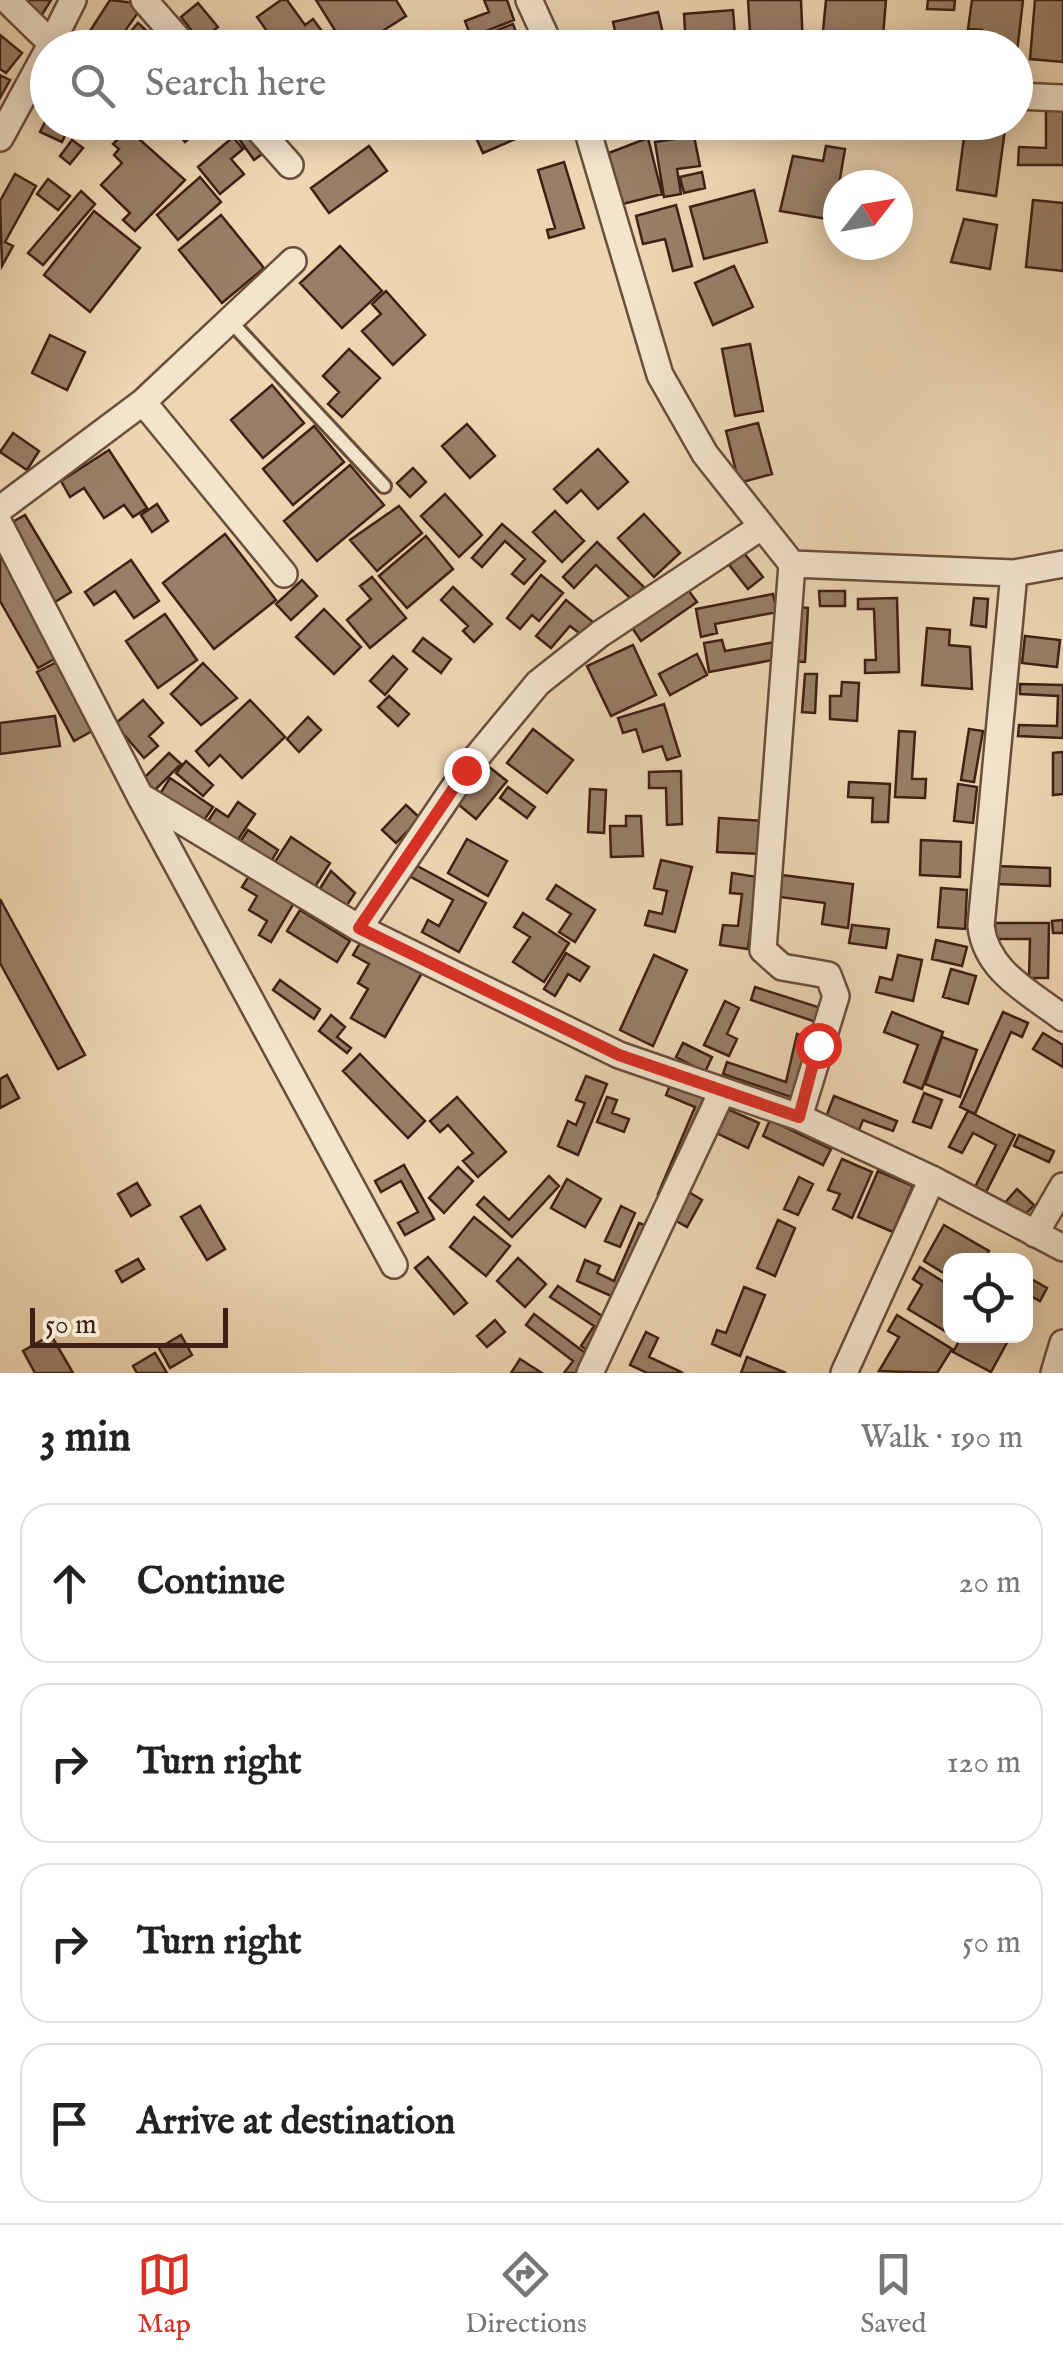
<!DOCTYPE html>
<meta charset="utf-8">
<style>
:root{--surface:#fff;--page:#f2f2f2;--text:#222;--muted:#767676;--line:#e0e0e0;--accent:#d93025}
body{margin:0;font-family:"IM FELL English",serif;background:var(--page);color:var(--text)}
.controls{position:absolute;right:30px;bottom:30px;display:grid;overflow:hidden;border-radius:20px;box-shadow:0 5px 25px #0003}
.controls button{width:90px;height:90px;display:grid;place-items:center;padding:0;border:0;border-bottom:2px solid var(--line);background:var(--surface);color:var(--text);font:50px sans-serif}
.compass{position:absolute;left:823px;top:170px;width:90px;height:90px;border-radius:50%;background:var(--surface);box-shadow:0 5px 25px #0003;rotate:59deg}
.scale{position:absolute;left:30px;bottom:25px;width:198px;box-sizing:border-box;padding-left:10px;border:5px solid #3e2015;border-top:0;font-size:28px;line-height:35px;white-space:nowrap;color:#3e2015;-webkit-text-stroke:8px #f3e4cd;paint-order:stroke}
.stop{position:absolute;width:30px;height:30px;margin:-22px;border:8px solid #d93025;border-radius:50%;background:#fff}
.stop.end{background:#d93025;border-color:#fff;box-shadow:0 2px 10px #0008}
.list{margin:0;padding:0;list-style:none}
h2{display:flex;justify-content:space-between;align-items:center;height:130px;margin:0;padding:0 40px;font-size:42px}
h2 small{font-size:32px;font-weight:400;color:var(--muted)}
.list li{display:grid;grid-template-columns:65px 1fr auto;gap:30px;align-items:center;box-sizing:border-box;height:160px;margin:0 20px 20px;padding:0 20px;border:2px solid var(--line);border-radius:30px}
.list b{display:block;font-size:38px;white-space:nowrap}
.list em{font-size:32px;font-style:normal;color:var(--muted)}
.icon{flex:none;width:55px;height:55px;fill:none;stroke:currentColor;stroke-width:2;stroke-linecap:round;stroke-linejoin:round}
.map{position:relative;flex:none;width:1063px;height:1373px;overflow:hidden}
.search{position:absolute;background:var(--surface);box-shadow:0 5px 25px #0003;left:30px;right:30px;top:30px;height:110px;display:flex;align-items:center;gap:25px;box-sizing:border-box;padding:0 35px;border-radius:55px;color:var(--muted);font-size:38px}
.sheet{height:850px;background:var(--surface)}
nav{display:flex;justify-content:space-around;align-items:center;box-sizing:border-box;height:140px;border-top:2px solid var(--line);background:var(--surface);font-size:28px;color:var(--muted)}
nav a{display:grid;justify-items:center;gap:5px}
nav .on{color:var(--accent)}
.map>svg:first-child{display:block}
.building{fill:#997f67;stroke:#3e2015;stroke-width:2.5}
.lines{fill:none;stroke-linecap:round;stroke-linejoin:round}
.service-casing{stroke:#6a4e3c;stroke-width:18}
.minor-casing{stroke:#6a4e3c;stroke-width:30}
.service{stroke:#f3e4cd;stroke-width:12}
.minor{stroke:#f3e4cd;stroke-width:25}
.route{stroke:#d93025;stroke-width:12}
</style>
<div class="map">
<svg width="1063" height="1373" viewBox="0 0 1063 1373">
<rect width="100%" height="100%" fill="#edd6b2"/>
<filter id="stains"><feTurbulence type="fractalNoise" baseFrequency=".002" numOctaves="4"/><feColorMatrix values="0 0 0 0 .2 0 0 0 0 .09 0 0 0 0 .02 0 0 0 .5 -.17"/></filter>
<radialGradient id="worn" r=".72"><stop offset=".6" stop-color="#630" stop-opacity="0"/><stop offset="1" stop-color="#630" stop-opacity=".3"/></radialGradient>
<path class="building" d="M18,0H51L40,18Z
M110,0L144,4L113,48H79Z
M281,0H287L305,25L313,19L332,45L279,48L257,17Z
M316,0H396L406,16L356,48H346Z
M484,0H507L514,20L471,37L465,21L489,12Z
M748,0H801L803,48H751Z
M826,0H886L882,48L822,42Z
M928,0H955L954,10L927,9Z
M972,0H1023L1016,61V48H980L982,30L968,29Z
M1035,0H1063V62L1030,59Z
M198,3L218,27L200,41L181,17Z
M733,10L736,48H686L684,14Z
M658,12L665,42L619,48L613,22Z
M138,23L162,45L168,39L178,48H116Z
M513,24L522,48H475L472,40Z
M0,35L22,53L6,73L0,69Z
M0,75L10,80L0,98Z
M1046,109H1063V165H1018L1019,147L1046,148Z
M48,116V122H71L62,142L40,132Z
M168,122H203L205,125L185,142Z
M329,122H359L339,137Z
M469,122H532L536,130L483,153Z
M966,122H1006L996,196L957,190Z
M128,129L185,180L135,231L123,220L130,213L101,185L122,163L114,155L119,149L113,144Z
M251,131L265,152L254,160L239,139Z
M694,136L700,166L677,169L681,194L664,197L655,142Z
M233,137L243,149L231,159L244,174L220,194L198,167Z
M648,138L662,194L619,205L606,154Z
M72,140L83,148L70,164L60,156Z
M369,146L387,171L329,213L311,188Z
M826,146L845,149L833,220L780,211L793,156L823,161Z
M564,162L584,228L549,238L547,230L555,228L538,170Z
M702,172L705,188L684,193L680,177Z
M15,174L36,186L5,242L13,246L2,266L0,201Z
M200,177L221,202L178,240L157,215Z
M48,179L70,196L58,210L37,194Z
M754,190L767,242L704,259L690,207Z
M81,191L95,204L43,265L28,253Z
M1033,200L1063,203V271L1026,267Z
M676,205L692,266L673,271L665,239L643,244L636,216Z
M94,211L140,248L90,312L44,275Z
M221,215L264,268L222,303L179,250Z
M964,219L997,225L990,269L951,262Z
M340,246L382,291L342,328L300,283Z
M734,266L753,307L713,325L695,283Z
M386,291L425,335L393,365L362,331L381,314L372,304Z
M50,335L85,352L67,390L32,373Z
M750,344L763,411L735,416L722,349Z
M349,349L380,378L342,417L328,404L339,392L323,376Z
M272,385L304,423L263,458L231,420Z
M758,423L772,474L739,483L726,431Z
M467,424L495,456L470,478L442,446Z
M314,426L344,462L293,505L263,469Z
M13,433L39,451L27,470L0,452Z
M598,449L628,482L598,509L581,490L567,503L554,489Z
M109,450L147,508L133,517L124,505L104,518L84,488L70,497L61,481Z
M350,465L384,505L317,561L284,521Z
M413,468L426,482L410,497L397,483Z
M445,494L482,535L459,557L421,516Z
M157,504L168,521L152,532L141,515Z
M399,506L422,533L377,571L350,540Z
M555,511L584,541L562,562L533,532Z
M644,514L680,553L654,577L618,538Z
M25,515L71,592L55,602L9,524Z
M502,524L545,561L524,584L512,574L525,559L505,541L482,567L472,558Z
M225,534L276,600L214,649L163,583Z
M426,536L453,569L407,608L379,576Z
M597,542L644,587L632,600L596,565L574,588L563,577Z
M0,553L58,657L38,668L0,601Z
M744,553L763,577L748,589L729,565Z
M131,560L159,601L134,618L115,591L94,605L85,592Z
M541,575L563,593L539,621L532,615L520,629L507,618Z
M372,577L406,618L370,648L347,620L371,599L360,586Z
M302,580L317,596L291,620L276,604Z
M453,587L492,624L474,642L463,631L468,626L441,600Z
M686,587L697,602L641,641L631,626Z
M819,591H845V606H820Z
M773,594L777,612L715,624L717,633L701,637L696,609Z
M897,598L899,672L865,673V660H876L874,609H858V599Z
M974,598L988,599L986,627L971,625Z
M566,600L594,623L583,636L570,626L551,648L536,636Z
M792,607L808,608L805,662L790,661Z
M324,609L361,647L334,674L296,637Z
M165,614L197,660L158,688L126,641Z
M927,628L950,630L949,645L970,647L972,689L922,685Z
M1025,636L1060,640L1057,667L1022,663Z
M423,638L451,659L441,673L413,651Z
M722,640L725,651L775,642L778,659L709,672L704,643Z
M633,645L656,695L611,716L587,666Z
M697,654L707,675L670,695L659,674Z
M393,656L407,669L385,695L370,681Z
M57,662L94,730L74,741L37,672Z
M203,663L237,698L201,725L171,694Z
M805,674H817L815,713L802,712Z
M842,682L859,683L857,721L830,719V696H841Z
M1020,684L1063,685V738L1018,736L1019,725L1057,726L1058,696L1020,694Z
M389,696L409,714L398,726L378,707Z
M143,700L163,723L149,736L158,746L144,758L115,724Z
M250,700L285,737L242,778L220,755L209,766L196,751Z
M664,704L680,756L667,760L662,746L643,752L636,729L623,733L618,718Z
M55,716L60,746L0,754V723Z
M308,717L321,730L299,752L287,739Z
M533,729L573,760L547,793L507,763Z
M969,729L983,731L974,782L961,780Z
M899,731L915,732L912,779H926L925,798L895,797Z
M1063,752V794L1053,795V753Z
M169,753L181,764L153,792L142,780Z
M186,761L213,785L203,796L176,773Z
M484,763L507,781L476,819L453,800Z
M681,771L682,824L667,825L666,788H649V772Z
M170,778L213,807L202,823L160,794Z
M849,782L890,784L888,822H872L873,798L848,797Z
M958,784L977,787L973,823L954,821Z
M508,787L535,807L527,818L500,798Z
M590,789L606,790L604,833L588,832Z
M238,802L255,814L235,844L206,824L216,809L228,817Z
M406,805L420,818L396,843L382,830Z
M626,816H641L643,856L611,857L610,826H626Z
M719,818L765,821L764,854L717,852Z
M248,830L278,850L269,865L238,845Z
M291,837L330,863L313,890L273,865Z
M467,839L507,861L488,896L448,873Z
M921,840L961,842L960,877L920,875Z
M661,860L692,867L675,932L645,925L649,911L662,914L667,891L654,888Z
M408,861L486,903L459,952L422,932L428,920L439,926L453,900L402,872Z
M996,866L1050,868V886L996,884Z
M331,871L355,893L345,908L319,890Z
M732,873L757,877L748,949L720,945L723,925L738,926L742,894L730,893Z
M782,875L853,884L848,928L822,924L825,903L780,897Z
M249,876L294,903L271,942L259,935L267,921L249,910L257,896L242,887Z
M556,885L595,910L575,942L559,932L571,914L547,899Z
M941,888L967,890L965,929L938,927Z
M0,899L85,1055L58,1069L0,963Z
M300,910L350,941L337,962L287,931Z
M523,913L569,943L544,982L513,962L530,937L514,927Z
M1063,920V933H1053L1052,921Z
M995,923H1049L1048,978H1029L1030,939H995Z
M852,925L889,929L886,948L849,943Z
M363,938L422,973L385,1037L351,1018L368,989L358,983L369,964L353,955Z
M936,940L967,947L962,966L932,959Z
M566,953L589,967L580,981L568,974L555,996L544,989Z
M654,955L687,970L653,1046L620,1030Z
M898,955L922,960L913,1001L876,992L880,977L892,980Z
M951,969L976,976L968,1004L943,997Z
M280,980L320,1009L314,1019L273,990Z
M755,987L821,1008L816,1022L751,1000Z
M725,1001L739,1008L727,1034L737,1039L729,1056L704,1045Z
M892,1012L943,1032L922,1089L904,1082L918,1045L884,1032Z
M1003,1012L1028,1023L1022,1037L1011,1032L975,1114L960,1107Z
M331,1015L345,1027L337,1037L351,1048L347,1053L319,1031Z
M1043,1033L1063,1045V1067L1033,1049Z
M797,1034L814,1040L794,1098L723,1074L727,1062L786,1082Z
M942,1037L977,1050L960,1097L925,1084Z
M683,1043L712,1057L705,1072L676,1057Z
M360,1054L425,1121L408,1138L343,1071Z
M7,1075L19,1098L0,1108V1079Z
M586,1076L607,1084L578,1155L558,1146L568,1121L576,1125L585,1103L576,1100Z
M671,1083L708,1099L667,1197L658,1194L695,1107L666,1095Z
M924,1093L942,1100L931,1128L913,1122Z
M834,1096L897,1121L893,1131L863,1120L859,1130L826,1117Z
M457,1097L506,1152L478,1177L463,1161L473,1153L448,1125L440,1132L430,1121Z
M607,1097L617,1100L612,1113L629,1119L624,1132L597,1122Z
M725,1108L759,1123L748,1148L714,1132Z
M968,1111L1015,1135L985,1194L974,1189L996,1145L973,1133L962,1153L949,1147Z
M770,1120L831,1149L823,1165L763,1136Z
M1019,1135L1054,1151L1049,1162L1014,1146Z
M842,1159L872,1172L852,1218L833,1209L840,1194L828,1190Z
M404,1165L434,1219L405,1235L398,1223L418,1212L401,1181L381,1192L375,1181Z
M458,1167L473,1181L444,1213L429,1198Z
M878,1171L913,1186L893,1232L858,1217Z
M549,1176L559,1186L512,1237L477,1205L484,1197L509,1220Z
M799,1177L813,1184L798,1215L784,1209Z
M567,1179L601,1199L585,1227L551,1208Z
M137,1183L150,1205L131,1216L118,1194Z
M1017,1189L1034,1205L1020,1220L1003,1205Z
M687,1191L702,1200L687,1227L671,1218Z
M200,1206L225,1249L207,1260L181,1217Z
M621,1206L635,1213L620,1247L605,1241Z
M474,1217L510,1246L486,1276L450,1247Z
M778,1220L795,1228L775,1276L757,1268Z
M639,1223L653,1228L623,1301L577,1281L585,1260L600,1266L597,1273L614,1281Z
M944,1225L989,1251L984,1260H950V1277L924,1261Z
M428,1257L467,1303L454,1314L415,1268Z
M518,1258L546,1284L525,1307L497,1281Z
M138,1259L144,1269L122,1282L116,1271Z
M920,1267L950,1286V1334L908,1309L922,1285L913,1279Z
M1026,1276L1047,1288L1040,1301L1032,1297L1026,1309Z
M558,1286L608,1320L588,1351L581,1346L594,1326L550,1297Z
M744,1287L765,1295L740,1356L712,1344L717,1330L726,1333Z
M534,1314L589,1356L576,1373H564L573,1361L526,1325Z
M897,1315L952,1349L937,1373L879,1371L899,1337L888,1331Z
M495,1320L505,1332L487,1347L477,1336Z
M646,1332L658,1338L649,1357L683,1373H647L630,1365Z
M51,1335L73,1373H35L23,1351Z
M181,1335L192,1355L170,1368L159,1348Z
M962,1336H1008L1010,1337L991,1372L953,1352Z
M155,1353L167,1373H137L133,1366Z
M747,1357L786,1373H741Z
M520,1359L542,1373H511Z"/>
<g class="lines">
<g class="service-casing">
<path id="service" d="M232,323L384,486"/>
</g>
<g class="minor-casing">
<path id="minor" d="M7,0L51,43
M144,0L186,48
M529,0L551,48
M49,48L73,0
M1016,96L1063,98
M252,122L290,165
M585,122L660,375L705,454L792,564L1014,573L1063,564
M0,138L48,50
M143,402L284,574
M0,509L143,402L293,261
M0,525L140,796L394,1265
M792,564L763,950L782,967L828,975L836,996L799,1117
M1014,573L981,926C986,971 1029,992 1063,1018
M140,796L359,928L619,1055L799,1117L932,1179L1063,1248
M359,928L466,770L538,683L600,634L761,527
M1035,1234L1063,1186
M590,1373L721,1094
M844,1373L932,1179
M1054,1373L1063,1343"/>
</g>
<use href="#service" class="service"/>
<use href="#minor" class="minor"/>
</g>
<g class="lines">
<path class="route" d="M466,770L359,928L619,1055L799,1117L818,1045"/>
</g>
<rect width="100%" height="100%" filter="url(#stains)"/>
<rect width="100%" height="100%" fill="url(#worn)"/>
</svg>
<div class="controls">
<button><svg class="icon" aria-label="locate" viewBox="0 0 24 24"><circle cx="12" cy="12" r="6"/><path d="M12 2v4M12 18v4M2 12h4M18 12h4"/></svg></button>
</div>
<svg class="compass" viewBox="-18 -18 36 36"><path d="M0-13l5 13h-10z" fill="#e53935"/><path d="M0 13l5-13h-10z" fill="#767676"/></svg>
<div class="scale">50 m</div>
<div class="stop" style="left:818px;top:1045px"></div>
<div class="stop end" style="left:466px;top:770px"></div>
<div class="search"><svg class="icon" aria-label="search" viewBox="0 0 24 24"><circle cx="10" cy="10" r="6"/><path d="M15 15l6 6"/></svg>Search here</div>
</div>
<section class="sheet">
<h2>3 min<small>Walk · 190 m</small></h2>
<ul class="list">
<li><svg class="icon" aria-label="ahead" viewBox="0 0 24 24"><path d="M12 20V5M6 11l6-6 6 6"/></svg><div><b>Continue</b></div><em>20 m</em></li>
<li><svg class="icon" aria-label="right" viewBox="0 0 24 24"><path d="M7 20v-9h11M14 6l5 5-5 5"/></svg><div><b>Turn right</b></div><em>120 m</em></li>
<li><svg class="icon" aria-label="right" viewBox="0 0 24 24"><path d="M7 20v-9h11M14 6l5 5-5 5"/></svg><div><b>Turn right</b></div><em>50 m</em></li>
<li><svg class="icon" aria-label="arrive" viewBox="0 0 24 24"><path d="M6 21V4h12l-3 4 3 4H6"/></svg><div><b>Arrive at destination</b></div></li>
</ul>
</section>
<nav>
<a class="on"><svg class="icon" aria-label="map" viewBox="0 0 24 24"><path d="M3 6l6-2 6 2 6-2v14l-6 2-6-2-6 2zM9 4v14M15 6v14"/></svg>Map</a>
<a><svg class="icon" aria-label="directions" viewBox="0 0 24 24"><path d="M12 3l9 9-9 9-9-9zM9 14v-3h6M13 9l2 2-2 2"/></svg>Directions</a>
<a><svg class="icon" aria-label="saved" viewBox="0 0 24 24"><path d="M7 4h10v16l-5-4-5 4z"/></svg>Saved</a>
</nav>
